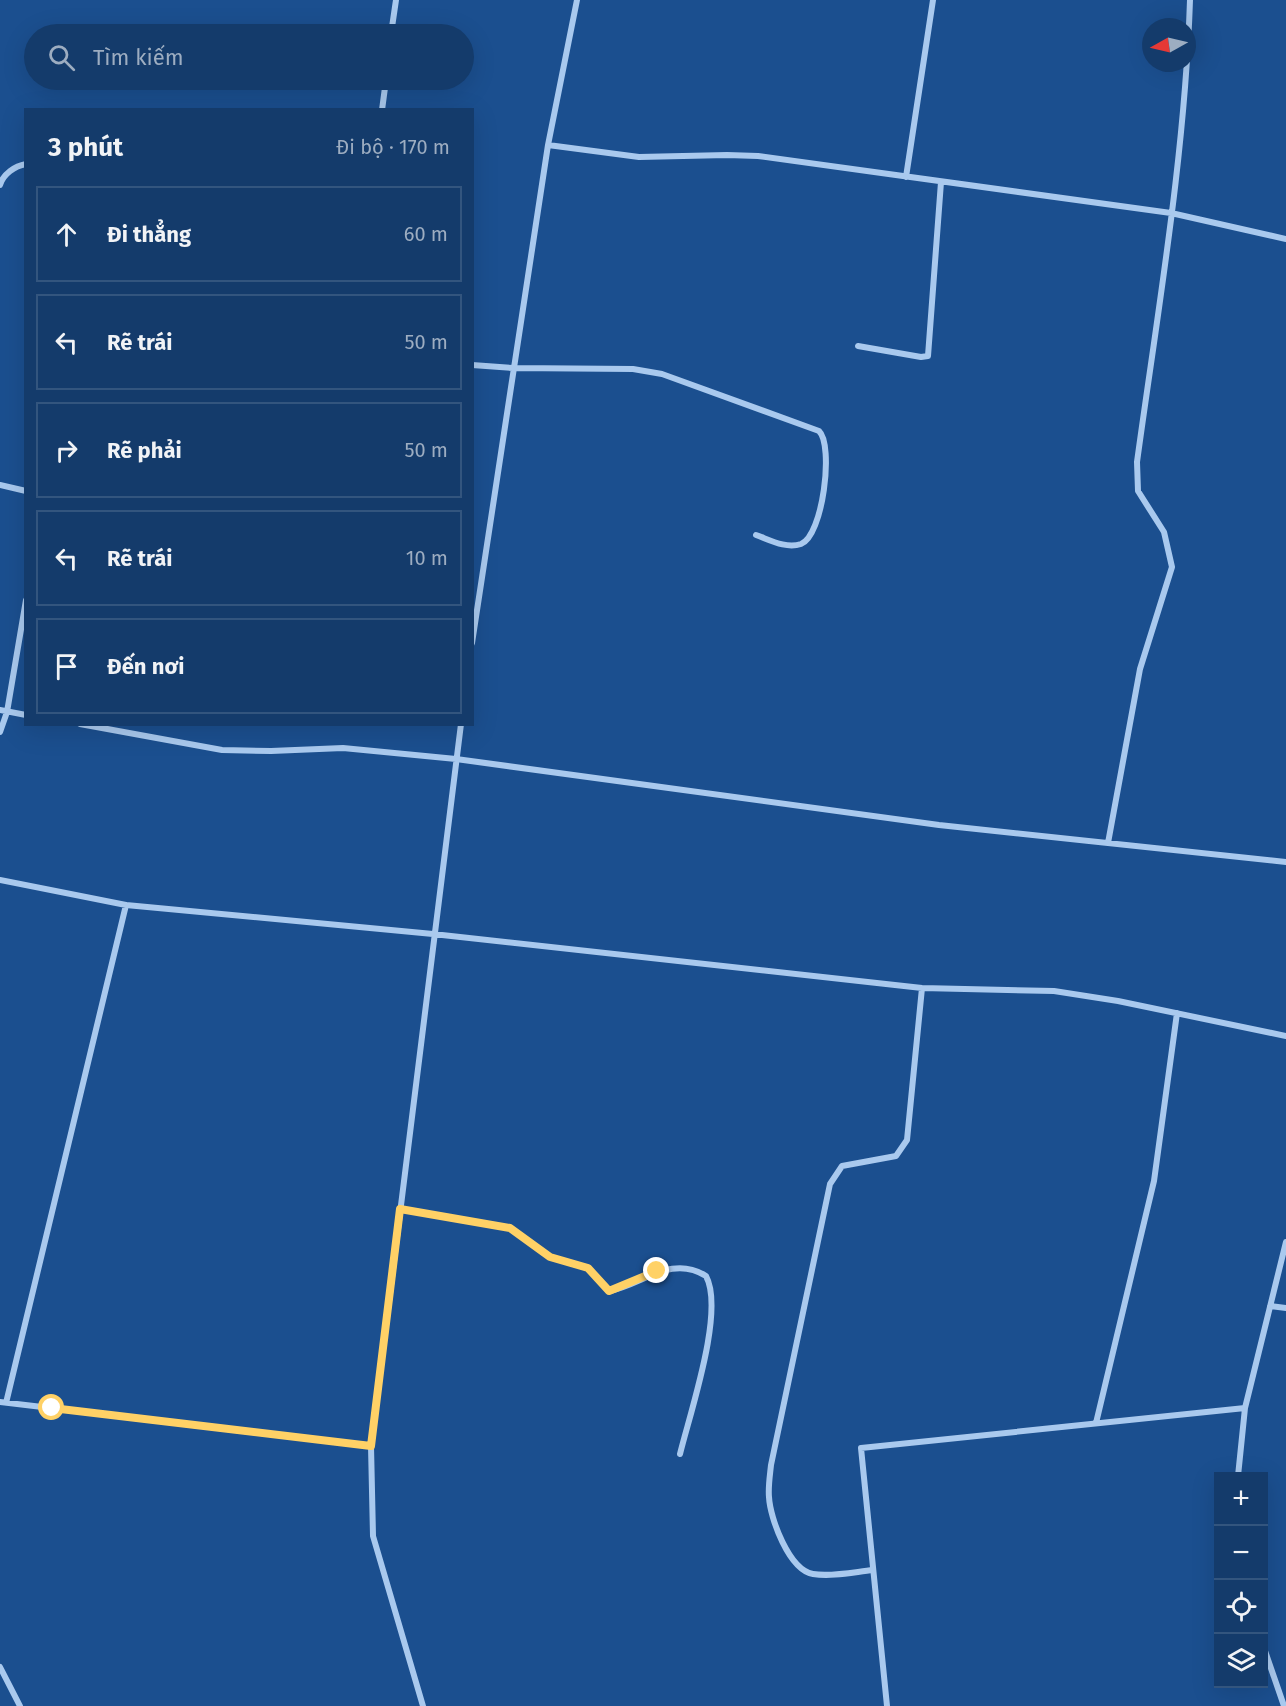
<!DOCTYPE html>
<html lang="vi">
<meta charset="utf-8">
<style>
:root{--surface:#143b6b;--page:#214673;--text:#f1f3f6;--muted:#9dadc1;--line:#33557e}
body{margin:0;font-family:"Fira Sans",sans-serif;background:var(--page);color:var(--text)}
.controls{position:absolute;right:18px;bottom:18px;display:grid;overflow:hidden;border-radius:0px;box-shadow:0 6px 24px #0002}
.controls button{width:54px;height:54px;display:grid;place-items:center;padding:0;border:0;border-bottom:2px solid var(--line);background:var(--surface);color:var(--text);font:30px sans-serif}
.compass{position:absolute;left:1142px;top:18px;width:54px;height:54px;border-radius:50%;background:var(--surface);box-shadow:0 6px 24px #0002;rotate:262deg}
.stop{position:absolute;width:18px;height:18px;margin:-14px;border:4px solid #ffd166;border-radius:50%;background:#fff}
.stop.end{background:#ffd166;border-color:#fff;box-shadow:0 2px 6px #0008}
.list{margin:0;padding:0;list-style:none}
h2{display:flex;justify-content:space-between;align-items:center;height:78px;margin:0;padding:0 24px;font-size:26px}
h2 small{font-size:20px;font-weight:400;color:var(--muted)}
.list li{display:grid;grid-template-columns:39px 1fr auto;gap:18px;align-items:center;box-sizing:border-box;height:96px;margin:0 12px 12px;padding:0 12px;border:2px solid var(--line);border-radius:0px}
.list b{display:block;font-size:22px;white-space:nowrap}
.list em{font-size:20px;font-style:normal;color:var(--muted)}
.icon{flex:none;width:33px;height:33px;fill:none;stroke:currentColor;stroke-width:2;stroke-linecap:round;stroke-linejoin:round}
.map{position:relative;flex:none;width:1286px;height:1706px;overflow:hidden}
.search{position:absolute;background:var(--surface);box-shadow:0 6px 24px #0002;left:24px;top:24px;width:450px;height:66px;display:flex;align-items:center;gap:15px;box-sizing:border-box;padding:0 21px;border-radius:33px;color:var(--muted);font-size:22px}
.panel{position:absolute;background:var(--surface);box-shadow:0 6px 24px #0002;left:24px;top:108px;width:450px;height:618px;border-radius:0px}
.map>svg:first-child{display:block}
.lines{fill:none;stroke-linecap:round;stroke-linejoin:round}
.street{stroke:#a9c9ee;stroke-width:6}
.route{stroke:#ffd166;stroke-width:8}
</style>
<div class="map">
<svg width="1286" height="1706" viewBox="0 0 1286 1706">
<rect width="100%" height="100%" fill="#1b4f8f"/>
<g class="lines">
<path class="street" d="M391,34L396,0
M382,110L386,80
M548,145L639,157L727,155L758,156L1171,213L1286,239
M906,177L933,0
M0,185C3,174 15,166 26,164
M858,346L921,357L928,356L941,182
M472,365L513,368L633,369L662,374L819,431C834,445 823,536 801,544C786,549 770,540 756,535
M0,485L26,491
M472,643L548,145L577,0
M0,710L26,715
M80,724L222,750L271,751L343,748L456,759L939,825L1286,862
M0,732L7,712L26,600
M1108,843L1140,669L1172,567L1164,532L1138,491L1137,462C1158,309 1185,155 1190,0
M0,880L126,905L433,934L922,988L1054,991L1118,1001L1286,1036
M400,1209L510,1228L550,1257L588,1268L609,1291C642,1285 671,1254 706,1276C725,1311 690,1413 680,1454
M1270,1306L1286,1308
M0,1402L371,1446
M6,1403L126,905
M1096,1423L1154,1181L1177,1013
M1238,1476L1245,1408L1286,1242
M873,1570C854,1572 832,1577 813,1574C789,1570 770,1518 769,1497C768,1487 770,1475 771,1465L830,1184L842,1166L896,1156L907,1140L922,988
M1264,1648L1284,1706
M0,1667L20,1706
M423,1706L373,1536L371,1446L461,724
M887,1706L861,1448L1245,1408"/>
</g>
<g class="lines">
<path class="route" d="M52,1408L371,1446L400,1209L510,1228L550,1257L588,1268L609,1291L657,1271"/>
</g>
</svg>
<div class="controls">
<button>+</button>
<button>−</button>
<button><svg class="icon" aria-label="locate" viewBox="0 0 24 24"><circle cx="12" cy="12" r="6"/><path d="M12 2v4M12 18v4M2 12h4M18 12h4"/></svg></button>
<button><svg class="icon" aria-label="layers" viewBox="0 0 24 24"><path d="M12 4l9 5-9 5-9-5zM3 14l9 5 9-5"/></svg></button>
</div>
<svg class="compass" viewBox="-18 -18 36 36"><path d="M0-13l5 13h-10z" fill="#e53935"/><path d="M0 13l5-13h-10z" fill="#9dadc1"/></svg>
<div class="stop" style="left:52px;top:1408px"></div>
<div class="stop end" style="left:657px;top:1271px"></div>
<div class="search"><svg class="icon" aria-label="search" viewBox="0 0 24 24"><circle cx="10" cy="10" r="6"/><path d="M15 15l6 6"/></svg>Tìm kiếm</div>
<section class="panel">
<h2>3 phút<small>Đi bộ · 170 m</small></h2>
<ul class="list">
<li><svg class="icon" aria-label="ahead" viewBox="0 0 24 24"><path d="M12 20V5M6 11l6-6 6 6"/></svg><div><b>Đi thẳng</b></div><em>60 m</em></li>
<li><svg class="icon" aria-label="left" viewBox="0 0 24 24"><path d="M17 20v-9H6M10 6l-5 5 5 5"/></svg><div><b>Rẽ trái</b></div><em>50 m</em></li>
<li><svg class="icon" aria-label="right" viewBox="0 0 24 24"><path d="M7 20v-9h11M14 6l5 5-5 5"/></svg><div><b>Rẽ phải</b></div><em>50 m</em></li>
<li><svg class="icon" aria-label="left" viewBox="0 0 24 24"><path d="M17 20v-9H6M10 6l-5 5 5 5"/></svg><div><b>Rẽ trái</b></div><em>10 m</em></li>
<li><svg class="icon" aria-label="arrive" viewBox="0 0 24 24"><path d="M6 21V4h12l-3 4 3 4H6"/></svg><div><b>Đến nơi</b></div></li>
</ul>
</section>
</div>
